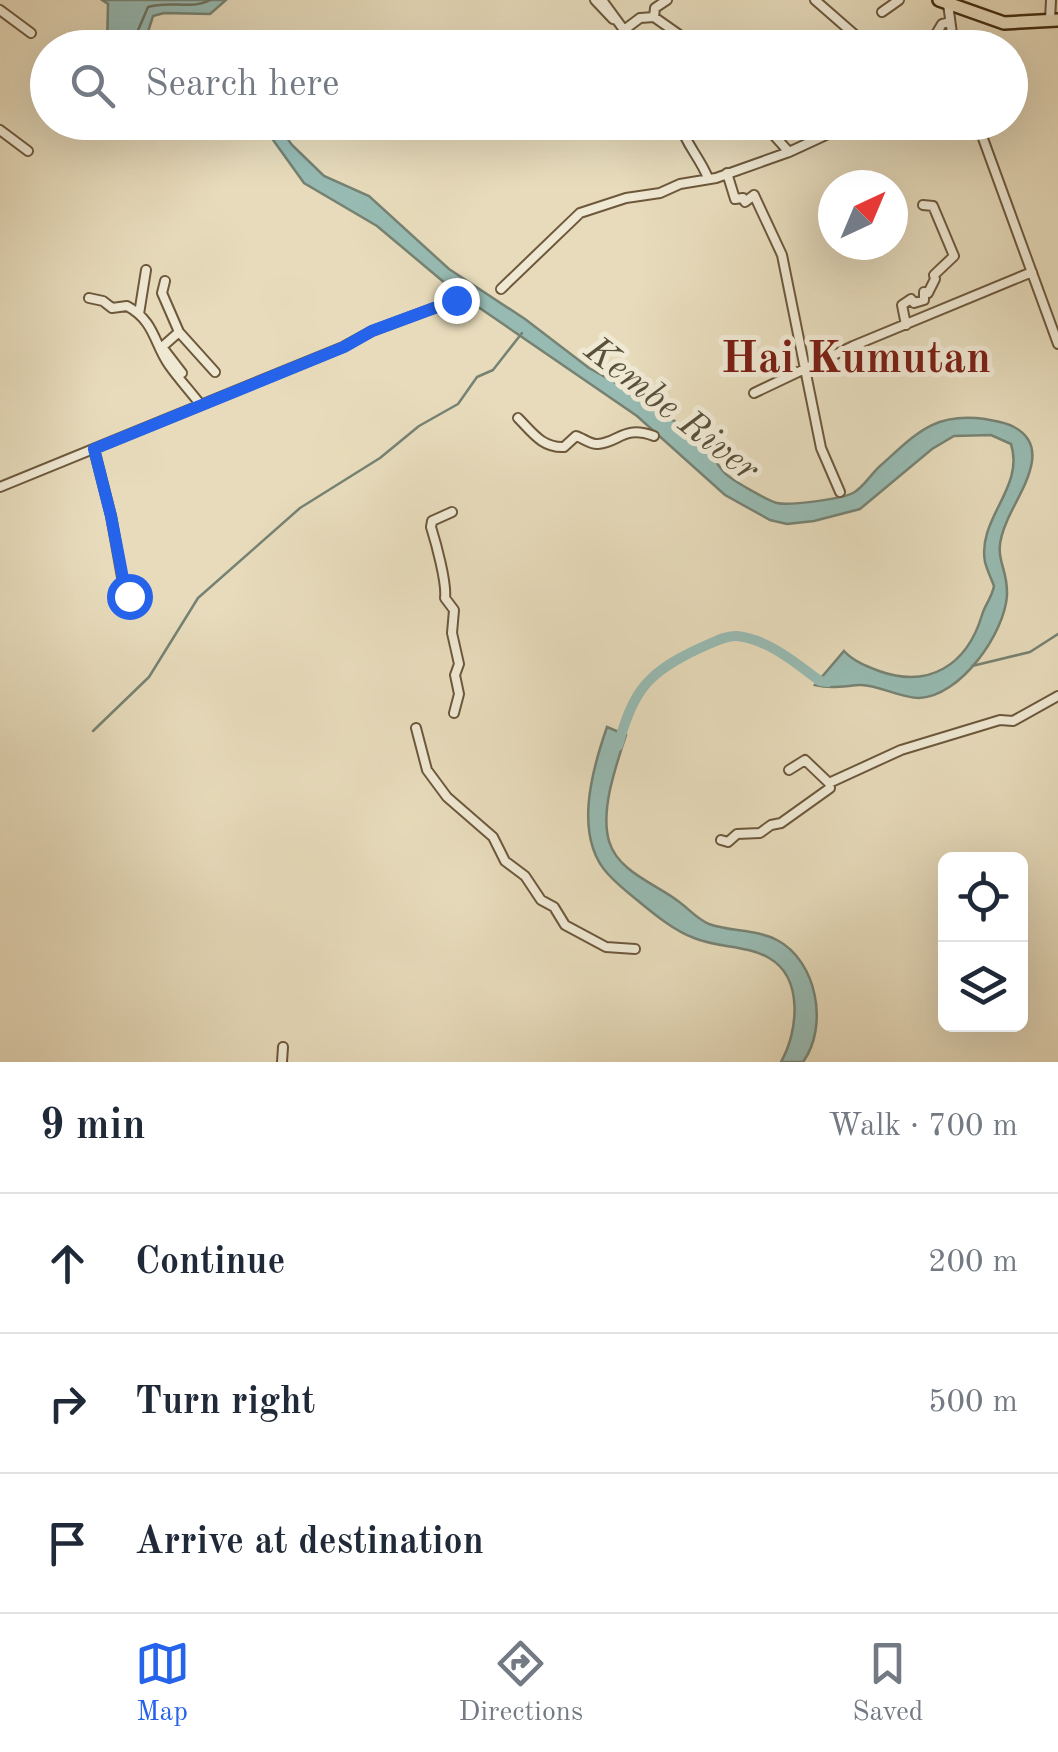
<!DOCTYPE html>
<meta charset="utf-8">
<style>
:root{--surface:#fff;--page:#f2f2f3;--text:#1f2937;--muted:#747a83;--line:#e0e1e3;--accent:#2563eb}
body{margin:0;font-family:"Old Standard TT",serif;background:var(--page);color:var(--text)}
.controls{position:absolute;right:30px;bottom:30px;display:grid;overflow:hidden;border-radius:15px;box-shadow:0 10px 40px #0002}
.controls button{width:90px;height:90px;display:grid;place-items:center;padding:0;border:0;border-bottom:2px solid var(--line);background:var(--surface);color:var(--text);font:50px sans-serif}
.compass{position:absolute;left:818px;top:170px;width:90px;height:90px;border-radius:50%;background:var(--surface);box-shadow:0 10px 40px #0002;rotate:44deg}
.stop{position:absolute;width:30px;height:30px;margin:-22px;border:8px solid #2563eb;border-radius:50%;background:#fff}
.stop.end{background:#2563eb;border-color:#fff;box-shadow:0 2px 10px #0008}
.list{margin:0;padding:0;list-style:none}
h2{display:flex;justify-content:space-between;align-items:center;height:130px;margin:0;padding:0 40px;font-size:42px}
h2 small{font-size:32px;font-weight:400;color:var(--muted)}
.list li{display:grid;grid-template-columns:65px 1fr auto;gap:30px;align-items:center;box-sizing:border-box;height:140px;padding:0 40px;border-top:2px solid var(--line)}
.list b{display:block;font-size:38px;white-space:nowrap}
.list em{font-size:32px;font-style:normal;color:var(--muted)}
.icon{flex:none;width:55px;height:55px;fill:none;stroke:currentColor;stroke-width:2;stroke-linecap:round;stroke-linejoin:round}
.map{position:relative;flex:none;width:1058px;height:1062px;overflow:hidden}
.search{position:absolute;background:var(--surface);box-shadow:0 10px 40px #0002;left:30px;right:30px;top:30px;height:110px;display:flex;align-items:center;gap:25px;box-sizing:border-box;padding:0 35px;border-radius:55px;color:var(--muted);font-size:38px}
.sheet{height:550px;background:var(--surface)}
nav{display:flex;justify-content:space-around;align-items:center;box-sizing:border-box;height:140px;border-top:2px solid var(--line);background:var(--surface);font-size:28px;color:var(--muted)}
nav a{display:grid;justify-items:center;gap:5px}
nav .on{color:var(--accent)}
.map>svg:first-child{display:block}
.water{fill:#97bbb3;stroke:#768273;stroke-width:2.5}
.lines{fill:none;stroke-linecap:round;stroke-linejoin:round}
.shore{stroke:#6e7462;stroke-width:2.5}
.stream{stroke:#768273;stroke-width:2.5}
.river{stroke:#97bbb3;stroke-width:10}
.minor-casing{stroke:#6d583c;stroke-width:12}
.major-casing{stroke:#442d12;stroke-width:16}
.minor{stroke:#efe8d3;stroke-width:8}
.major{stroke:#e7dbbb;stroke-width:11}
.route{stroke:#2563eb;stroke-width:12}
.labels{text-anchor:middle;stroke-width:10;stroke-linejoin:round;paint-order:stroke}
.water-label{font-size:38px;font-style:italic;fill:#59503a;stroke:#efe8d3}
.district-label{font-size:45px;font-weight:bold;fill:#7a1f14;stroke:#efe8d3}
</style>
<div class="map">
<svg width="1058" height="1062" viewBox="0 0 1058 1062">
<rect width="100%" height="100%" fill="#e7dbbb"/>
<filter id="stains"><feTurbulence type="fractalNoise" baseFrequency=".002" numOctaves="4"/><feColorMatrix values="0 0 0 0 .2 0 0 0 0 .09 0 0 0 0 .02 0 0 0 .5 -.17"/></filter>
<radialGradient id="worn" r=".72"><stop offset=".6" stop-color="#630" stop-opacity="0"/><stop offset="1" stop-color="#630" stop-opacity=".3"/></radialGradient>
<path class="water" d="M102,0H226L210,14L164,13L153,16L146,38L147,47L107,48L108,4Z
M256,123H276L292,145L324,176L369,196L449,269L525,319L589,368L630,391L698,437C709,447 714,462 725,473C731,480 769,501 777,503C790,506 841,499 853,493C863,488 871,474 880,466C916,434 933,412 985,419C995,421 1006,422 1014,427C1054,448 1018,494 1007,521C990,560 1008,562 1007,595C1005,633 960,697 919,698C900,698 876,684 860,685C844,686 831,689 815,685L844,651C853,661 866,666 879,671C929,689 967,665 982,615C985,605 992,597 994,586C991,578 987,570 985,562C977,518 1025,488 1011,444L991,435L954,436L932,449L860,509L814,521L787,524L770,520L725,495L637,416L452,289L377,226L304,183L271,137Z
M607,727L626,735C616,766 600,810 609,841C618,872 656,884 678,901C689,909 697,919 709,924C731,932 756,929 777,940C817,961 829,1026 803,1062H781C798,1032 804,978 769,958C747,945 718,948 694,938C673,930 654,914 637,900C627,892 616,883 608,874C573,836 592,770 607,727Z"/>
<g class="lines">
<path class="shore" d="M137,48L136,35L148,7C168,0 193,10 210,0"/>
<path class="stream" d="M972,666L1030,652L1058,634
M93,731L149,677L198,598L300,508L380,458L419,426L458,404L477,377L493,370L522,333"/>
<path class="river" d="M618,746C633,690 648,672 700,648C712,643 725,635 737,636C768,639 797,664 820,681L828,682"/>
<g class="minor-casing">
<path id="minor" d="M595,0L613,19
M602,0L624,30L640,18L654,17L698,48
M815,0L870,48
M948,4L954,48
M0,10L31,33
M882,12L899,0
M654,17L655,8L667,0
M1050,20L1051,0
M624,30L634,48
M937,44L936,34L942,24L949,22
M679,122C685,143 700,158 708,178
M762,122L789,152
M977,122L1058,344
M0,130L28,151
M727,173L735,199L743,198L745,202L754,195L782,255L821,448L840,492
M165,281L162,293L179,332L162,347L182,373
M501,289L580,213L626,198L660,193L680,184L716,178L789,152L854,122
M89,298L103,301L112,308L127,306C155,321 154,344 169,365C178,378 190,391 200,404
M139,314L146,270
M906,325L902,305L911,299L914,303L924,300V292L928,293L935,279L934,275L954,256L933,206L923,205
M179,332L215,372
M754,393L853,346L1032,272
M518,418C532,432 542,448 564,447L576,436C583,438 591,445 598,444C620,442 623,425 654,436
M94,449L111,516L125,594L132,602
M0,487L343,347L372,331L458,299
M452,512L432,521L431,527C436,543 447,583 445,598L454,610L452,633L459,664L455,675L459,694L454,713
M416,728L427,770L447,797L493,837L505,861L525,876L541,900L554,907L565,925L606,947L635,949
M789,770L805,760L829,783L901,750L1000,720L1013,721L1058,696
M721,840L728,842L737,834L760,833L771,825L781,823L830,788L829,783
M282,1062L283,1047"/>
</g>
<g class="major-casing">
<path id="major" d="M939,0L1004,23L1058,20"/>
</g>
<use href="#minor" class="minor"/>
<use href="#major" class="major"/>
</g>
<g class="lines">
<path class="route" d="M129,596L126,594L111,516L94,449L344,347L372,331L456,300"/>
</g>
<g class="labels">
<g class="water-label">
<text transform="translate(673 408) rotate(38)" y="13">Kembe River</text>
</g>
<g class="district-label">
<text x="856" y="372">Hai Kumutan</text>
</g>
</g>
<rect width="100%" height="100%" filter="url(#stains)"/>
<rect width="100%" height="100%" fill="url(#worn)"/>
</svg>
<div class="controls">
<button><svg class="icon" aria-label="locate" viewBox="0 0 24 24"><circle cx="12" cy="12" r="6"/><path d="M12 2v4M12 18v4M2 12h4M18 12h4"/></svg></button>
<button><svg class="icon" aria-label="layers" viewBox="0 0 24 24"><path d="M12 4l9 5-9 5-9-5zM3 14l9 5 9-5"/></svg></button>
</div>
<svg class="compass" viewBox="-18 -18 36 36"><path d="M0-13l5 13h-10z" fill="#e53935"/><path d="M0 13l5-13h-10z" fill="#747a83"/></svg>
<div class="stop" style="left:129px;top:596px"></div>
<div class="stop end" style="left:456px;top:300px"></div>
<div class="search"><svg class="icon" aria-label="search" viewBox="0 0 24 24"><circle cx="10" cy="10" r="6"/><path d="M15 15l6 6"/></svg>Search here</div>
</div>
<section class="sheet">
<h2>9 min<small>Walk · 700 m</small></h2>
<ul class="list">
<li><svg class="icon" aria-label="ahead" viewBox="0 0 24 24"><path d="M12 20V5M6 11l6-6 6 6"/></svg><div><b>Continue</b></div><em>200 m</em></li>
<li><svg class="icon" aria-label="right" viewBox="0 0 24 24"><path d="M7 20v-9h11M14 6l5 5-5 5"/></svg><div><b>Turn right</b></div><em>500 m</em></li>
<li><svg class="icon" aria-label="arrive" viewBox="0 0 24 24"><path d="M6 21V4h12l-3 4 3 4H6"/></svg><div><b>Arrive at destination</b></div></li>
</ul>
</section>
<nav>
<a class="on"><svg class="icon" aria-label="map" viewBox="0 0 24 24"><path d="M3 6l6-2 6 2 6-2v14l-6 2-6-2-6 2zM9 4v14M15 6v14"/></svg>Map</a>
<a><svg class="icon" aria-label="directions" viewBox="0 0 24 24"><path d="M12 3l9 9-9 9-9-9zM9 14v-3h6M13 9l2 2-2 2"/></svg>Directions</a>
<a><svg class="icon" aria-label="saved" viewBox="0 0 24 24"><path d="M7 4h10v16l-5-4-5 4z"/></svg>Saved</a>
</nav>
